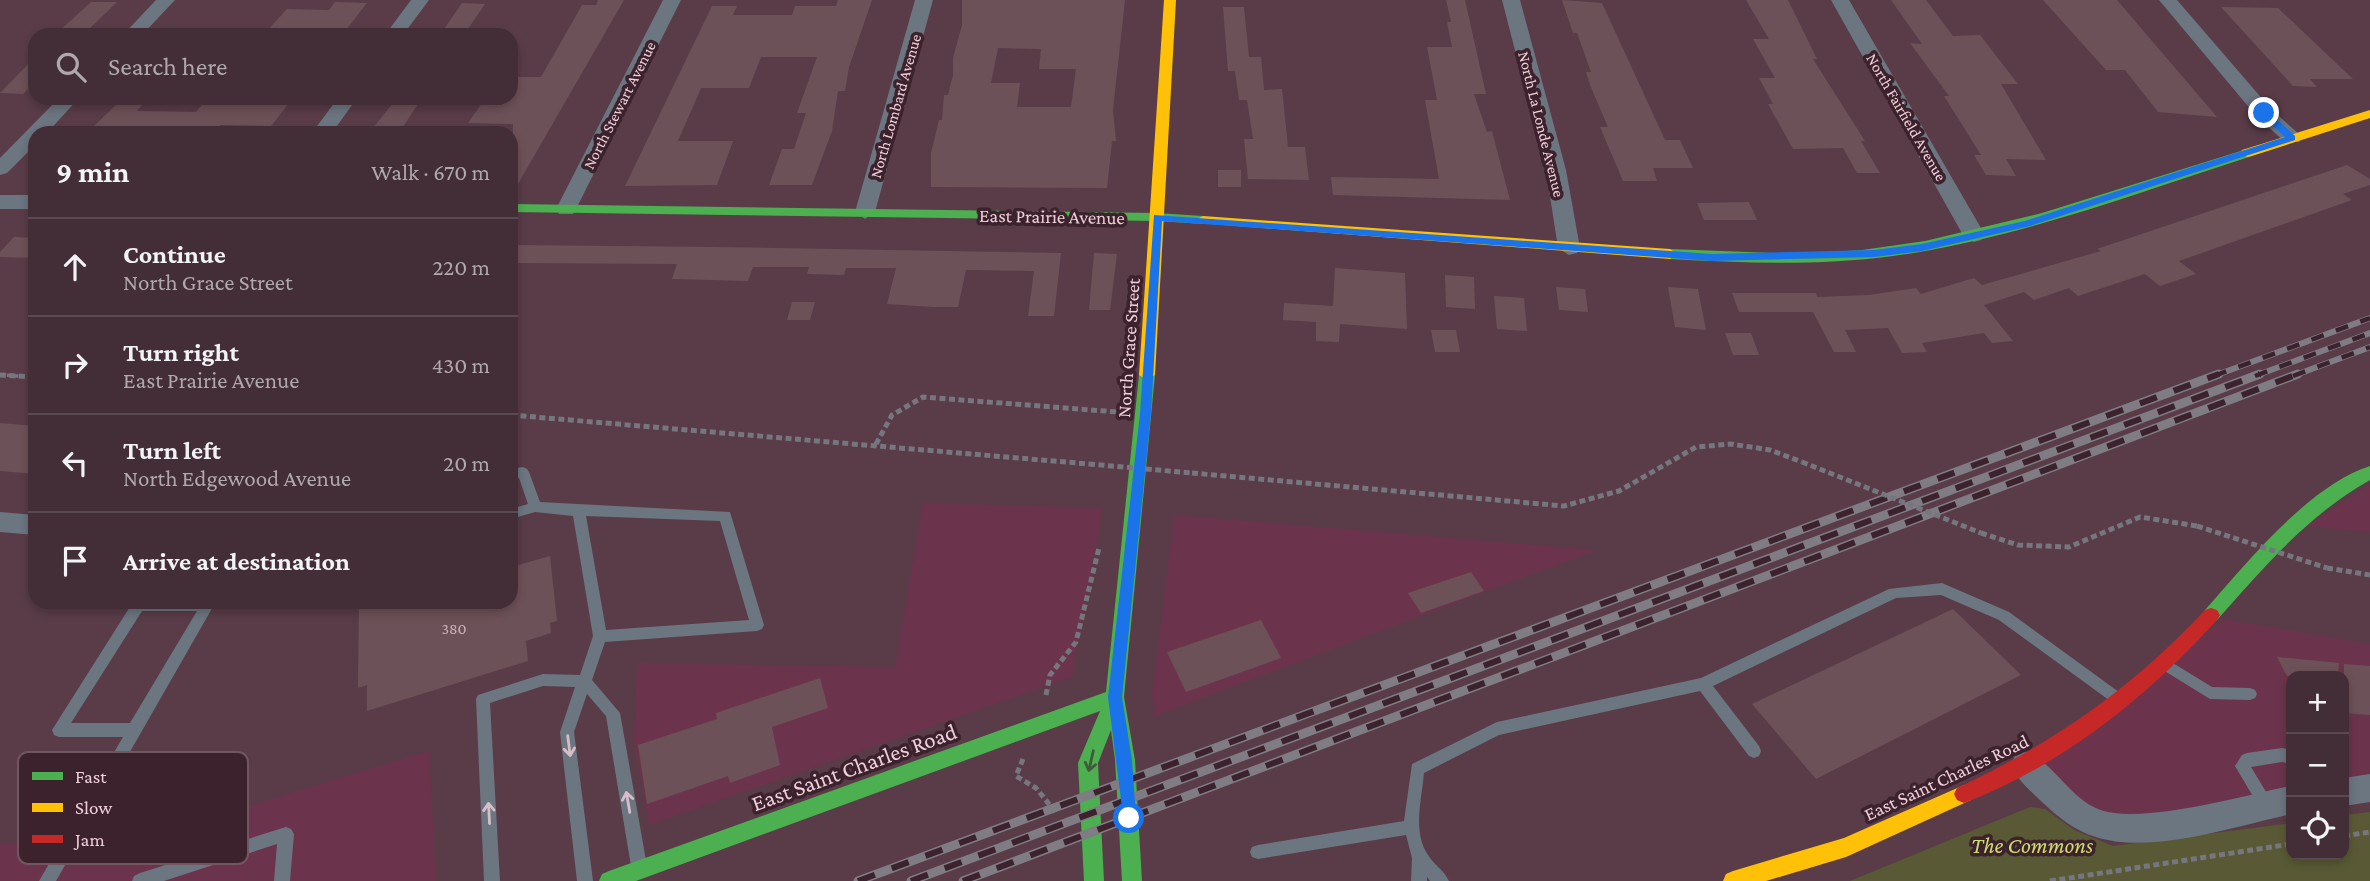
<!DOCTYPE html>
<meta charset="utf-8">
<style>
:root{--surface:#432d36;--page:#4d3942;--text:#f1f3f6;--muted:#afa8ad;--line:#5b4951}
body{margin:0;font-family:"Crimson Pro",serif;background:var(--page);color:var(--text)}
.controls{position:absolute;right:21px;bottom:21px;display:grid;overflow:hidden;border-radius:14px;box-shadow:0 4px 10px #0003}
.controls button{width:63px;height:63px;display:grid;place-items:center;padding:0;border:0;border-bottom:2px solid var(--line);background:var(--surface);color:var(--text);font:35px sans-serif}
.stop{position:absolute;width:21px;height:21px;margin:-16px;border:5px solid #1a73e8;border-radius:50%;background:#fff}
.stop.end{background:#1a73e8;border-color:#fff;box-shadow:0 2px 7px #0008}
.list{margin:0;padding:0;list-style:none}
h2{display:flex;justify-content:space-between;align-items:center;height:91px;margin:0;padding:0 28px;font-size:30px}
h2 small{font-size:23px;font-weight:400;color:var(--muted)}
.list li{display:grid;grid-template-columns:46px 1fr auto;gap:21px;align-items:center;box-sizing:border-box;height:98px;padding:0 28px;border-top:2px solid var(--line)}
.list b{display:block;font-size:26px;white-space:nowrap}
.list p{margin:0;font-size:23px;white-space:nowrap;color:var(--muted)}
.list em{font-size:23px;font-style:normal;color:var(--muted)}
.icon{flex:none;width:38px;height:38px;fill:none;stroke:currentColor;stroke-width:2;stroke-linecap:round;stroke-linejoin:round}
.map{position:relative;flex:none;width:2370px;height:881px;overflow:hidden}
.search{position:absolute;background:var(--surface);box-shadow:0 4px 10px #0003;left:28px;top:28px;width:490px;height:77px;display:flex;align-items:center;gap:18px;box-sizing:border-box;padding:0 24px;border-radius:21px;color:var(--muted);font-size:26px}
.panel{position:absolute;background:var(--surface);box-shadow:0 4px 10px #0003;left:28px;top:126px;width:490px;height:483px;border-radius:21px}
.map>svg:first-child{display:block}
.built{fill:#6c344c}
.green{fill:#595a35}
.building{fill:#6d5158;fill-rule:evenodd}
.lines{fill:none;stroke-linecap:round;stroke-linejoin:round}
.path-far1{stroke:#76767f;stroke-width:3.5;stroke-dasharray:4.5 2.5;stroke-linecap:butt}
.path{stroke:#76767f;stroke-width:5;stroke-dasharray:6 3.5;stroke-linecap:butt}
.lane{fill:#6c7680;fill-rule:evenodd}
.street{fill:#6c7680;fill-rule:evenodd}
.fast{fill:#4caf50;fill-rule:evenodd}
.slow{fill:#ffc107;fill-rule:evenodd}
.jam{fill:#c62828;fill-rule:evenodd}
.rail-far1-casing{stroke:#7f7c84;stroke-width:6}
.rail-casing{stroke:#7f7c84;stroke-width:9}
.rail-far1{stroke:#3b222c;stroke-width:4.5;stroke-dasharray:13;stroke-linecap:butt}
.rail{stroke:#3b222c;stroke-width:6;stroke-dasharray:18;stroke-linecap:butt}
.path-bridge{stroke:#76767f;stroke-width:5;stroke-dasharray:6 3.5;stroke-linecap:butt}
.oneway{stroke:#d6bdc8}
.oneway2{stroke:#425a3a}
.route{fill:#1a73e8}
.labels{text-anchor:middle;stroke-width:7;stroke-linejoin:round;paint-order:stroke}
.far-street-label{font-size:16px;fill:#f0cfda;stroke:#3b222c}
.number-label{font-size:16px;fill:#cfb0ba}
.street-label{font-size:19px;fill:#f0cfda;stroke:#3b222c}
.near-street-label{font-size:23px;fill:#f0cfda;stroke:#3b222c}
.near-park-label{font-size:23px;font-style:italic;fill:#cfdc6e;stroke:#3b222c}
.key{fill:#3b222c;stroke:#715660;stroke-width:2}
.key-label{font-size:19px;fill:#f0cfda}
</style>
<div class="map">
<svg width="2370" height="881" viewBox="0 0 2370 881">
<rect width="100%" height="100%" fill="#593c48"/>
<path class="built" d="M2370,484V532L2307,526Z
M923,503L1103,508L1072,677L649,825L634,739L637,663L895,667Z
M1174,515L1597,550L1154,716L1152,693Z
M2224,619L2370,644V785L2344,789V676H2291V796L2121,820L2096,815L2042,767Z
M429,751L436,881H0V844L59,843L46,868Z"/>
<path class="green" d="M2030,807L2045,809L2074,830L2113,846L2291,823V855H2344V815L2370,812V881H1850Z"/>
<path class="building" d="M598,0H624L511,196L513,124L468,123L485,99L511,100V77H541L582,5H596Z
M838,0H872L849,67L845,91H838L832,131L812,185H769L782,149H794L806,113H797L817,57H761L749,88H701L678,141H733L717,185L625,186L712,6H737L733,15H792L795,6H836Z
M962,0H1125L1113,110L1116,141H1112L1107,188L931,187V153L939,120H942L944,95H948L953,75V58L962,25ZM998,48L1041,49L1039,69H1076L1071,107H1017L1020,83H991Z
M1446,0H1465L1486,94H1474L1487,132L1492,131L1510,200L1333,195L1331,177L1439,179L1425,100H1437L1427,47H1452L1447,22H1451Z
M1562,0L1602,3L1665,140H1680L1693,168H1653L1657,181H1623L1600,127H1608L1590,85L1586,72H1591L1577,33H1573Z
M1746,0H1788L1817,59H1813L1865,141H1861L1880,173H1857L1843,148L1793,149L1768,104H1773L1759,78H1775L1753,39H1769Z
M1891,0H1926L1953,36L1980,35L2018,84H2001L2046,160L2006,159L2016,176L1986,175L1974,155H1981L1944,96H1949L1910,43L1922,44Z
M2043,0H2117L2217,117L2158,112L2125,70H2106Z
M91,2H117L83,35L56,34Z
M335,2L367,3L342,35H263L287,9L329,10Z
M462,3L485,4L464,35H440Z
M1223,7H1244L1249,57H1261L1264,90L1282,89L1288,147H1305L1309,180L1248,179L1244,139H1253L1247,100H1239L1235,71H1228Z
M2221,7L2278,8L2353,79H2310L2317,87L2293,86Z
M35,57V82L23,94L0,93Z
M123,98H148L137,111L196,112L208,98H293L271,126L220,125V133H148L153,128H92Z
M397,98H422L399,133H369Z
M2347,165L2370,179V185L2343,194L2352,200L2179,261L2196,274L2160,286L2145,274L2078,296L2069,288L2034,300L2024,292L1984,305L2013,341L1992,343L1984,333L1922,343L1927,352L1902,353L1888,328L1845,330L1856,352H1834L1813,312H1739L1732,293H1816L1817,297L1869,295L1916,288L1921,294L1974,278L1982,285L2101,251L2097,249Z
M1218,170H1241V187H1218Z
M1749,202L1757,220H1704L1697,203Z
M14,237L35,238V258L0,257V252Z
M511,245L714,247L1061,253L1054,316H1028L1034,271L966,270L958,307H934L887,304L896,268H846L844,275L807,274L809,267H753L748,281L672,279L677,264L511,263Z
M1094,253L1117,254L1110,310H1089Z
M1335,268L1405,273L1407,329L1340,324L1339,342L1316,341V322L1283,320L1284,303L1333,306Z
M1445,275L1474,277L1475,309L1446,307Z
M1556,287L1585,289L1588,312L1559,310Z
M1668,287L1698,289L1706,330L1675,327Z
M1494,296L1524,298L1527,331L1497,329Z
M792,302H815L810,320H787Z
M1431,330H1456L1460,352H1435Z
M1725,333H1751L1759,355H1733Z
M0,423L35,426V474L0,471Z
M550,556L557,621L550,623L551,633L526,641L528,661L367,711V685L358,688L359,602H511V567Z
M1471,572L1484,591L1421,613L1408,593Z
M1953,609L2021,675L1816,779L1752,704Z
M1261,620L1281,658L1186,692L1167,652Z
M2277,657L2339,663L2338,676H2287Z
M2344,664L2370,666V715L2344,713Z
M820,678L828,708L772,727L780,765L730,783L728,776L647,804L638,745L717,719L716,713Z"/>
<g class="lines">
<path class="path-far1" d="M0,375L20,376"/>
<path class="path" d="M0,375L35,377
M511,415L1089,464
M876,444L892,415L923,397L1118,412
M1192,473L1564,506L1619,491L1696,447L1731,444L1770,450L1802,462
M1981,533L2018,545L2069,547L2140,517L2197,526
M2327,568L2370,575
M1046,695L1050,675L1076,642L1099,548
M1023,759L1016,776L1036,788L1057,814
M2344,836L2370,832
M2050,881L2291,844"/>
<path class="lane" d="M523,467L527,469L529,472L540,502L730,512L764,625L762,629L757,631L605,642L592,680L620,713L647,866L645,871L639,874L633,871L631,866L606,716L587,694L574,732L593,881H577L560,732L575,687L543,686L490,703L500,881H484L476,699L478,695L543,674L580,675L593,636L573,516L535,512L511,519V509L528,504L519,478L511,479V469ZM586,516L720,521L749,620L606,630Z
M1942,583L2009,612L2123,695L2125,699L2123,703L2118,705L2113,703L1999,620L1941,595L1896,598L1713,686L1759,746L1761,751L1759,756L1754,758L1749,756L1700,691L1499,735L1424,773C1422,798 1412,832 1428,855C1434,865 1444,870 1449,881H1430L1427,877V881H1411L1412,858L1406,835L1258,859L1252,857L1250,852L1252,847L1258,845L1404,821L1412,764L1497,722L1701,678L1889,589Z
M133,602H212L214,605L56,881H39L123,737H59L54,735L52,730ZM142,611H197L130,723H71Z
M2168,660L2212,687L2250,688L2255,690L2257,694L2255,698L2250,700L2210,699L2163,670L2161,666L2163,662Z
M2282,748L2291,750V764L2282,762L2251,767L2274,805L2271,810L2266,812L2261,810L2235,766L2242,755L2247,753Z
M286,827L291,829L294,834L290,881H274L277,844L164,881H132L134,876L140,873Z"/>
<path class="street" d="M156,0H175L142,35H123Z
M411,0H429L403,35H385Z
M663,0H681L576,209L573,214H559L556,209Z
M915,0H933L875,212L865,219L855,212Z
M1502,0H1520L1566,170L1580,248L1577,253L1569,255L1558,248L1546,170Z
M1831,0H1849L1985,235L1981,240L1974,242L1963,235Z
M2159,0H2177L2271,109L2299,134L2302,138L2299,142H2285L2257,117Z
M59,98H79L47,133H35V145L7,173L0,175V158Z
M338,98H357L332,133H312Z
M0,195H35V209H0Z
M0,512L35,515V535L0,532Z
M2026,752C2054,763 2069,797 2098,809C2139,826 2246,795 2291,786V814C2236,826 2150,855 2096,837C2075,831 2058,817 2042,802C2031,791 2018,781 2011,766L2015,756Z
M2370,774V802L2344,806V778Z"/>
<path class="fast" d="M2247,149L2253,153L2252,156C2134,194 2016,239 1893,256C1819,266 1744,263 1670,259L1663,254L1670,249L1798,254L1862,250L1925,241L2042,213Z
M511,204L1157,213L1203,216L1210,220L1203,224L1157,221L511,212Z
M1147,370L1155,375L1124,697L1135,760L1142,881H1122L1115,760L1111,730L1098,763L1104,881H1084L1078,763L1100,711L636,881H599L602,874L609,871L1106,692L1139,375Z
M2370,466V480C2308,515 2264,567 2217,620L2211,622L2205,620L2202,615L2205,610C2247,563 2308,486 2370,466Z"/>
<path class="slow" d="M1164,0H1176L1155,375L1147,380L1139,375Z
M2370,110V118L2252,156L2247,157L2241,153L2242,150Z
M1203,216L1670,249L1677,254L1670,259L1198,223L1196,220Z
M1964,785L1971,788L1974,794L1971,800L1846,857L1766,881H1723L1726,874L1733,871L1844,838Z"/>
<path class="jam" d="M2211,608L2217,610L2220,615L2217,620C2147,697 2063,765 1964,803L1957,800L1954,794L1957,788C2055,742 2131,689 2205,610Z"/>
<g class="rail-far1-casing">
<path id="rail-far1" d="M2214,376L2370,318
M2255,376L2370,333
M2293,376L2370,347"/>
</g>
<g class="rail-casing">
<path id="rail" d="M858,881L2219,374
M911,881L2260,374
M963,881L2298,374"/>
</g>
<use href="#rail-far1" class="rail-far1"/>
<use href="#rail" class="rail"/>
<path class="path-bridge" d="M1802,462L1981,533
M1089,464L1192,473
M2197,526L2327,568"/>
</g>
<defs><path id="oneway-shaft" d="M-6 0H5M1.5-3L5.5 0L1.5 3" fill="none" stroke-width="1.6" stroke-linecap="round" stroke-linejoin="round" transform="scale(1.75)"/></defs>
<g class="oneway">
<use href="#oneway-shaft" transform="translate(569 746) rotate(83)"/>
<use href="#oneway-shaft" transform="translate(628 802) rotate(-100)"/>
<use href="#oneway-shaft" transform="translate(489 813) rotate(-93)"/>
</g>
<use class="oneway2" href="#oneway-shaft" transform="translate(1091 761) rotate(103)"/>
<path class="route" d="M2261,111H2268L2295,136V140L2030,226L1922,251L1874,257L1712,261L1162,221L1151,414L1122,697L1132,760L1136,818L1134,823H1124L1108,697L1140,414L1154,215L1712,254L1874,250L1922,244L2025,221L2285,137L2261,115Z"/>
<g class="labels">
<g class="far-street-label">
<text transform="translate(619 105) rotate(-63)" y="6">North Stewart Avenue</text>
<text transform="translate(895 106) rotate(-74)" y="6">North Lombard Avenue</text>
<text transform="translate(1907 117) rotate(60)" y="6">North Fairfield Avenue</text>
<text transform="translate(1542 124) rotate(76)" y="6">North La Londe Avenue</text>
</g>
<g class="number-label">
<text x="454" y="634">380</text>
</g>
<g class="street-label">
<text transform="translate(1052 216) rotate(1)" y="7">East Prairie Avenue</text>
<text transform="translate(1128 348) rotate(-86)" y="7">North Grace Street</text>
<text transform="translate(1946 777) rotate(-25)" y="7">East Saint Charles Road</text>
</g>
<g class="near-street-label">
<text transform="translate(854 767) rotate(-20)" y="8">East Saint Charles Road</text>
</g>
<g class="near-park-label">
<text x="2032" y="853">The Commons</text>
</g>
</g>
<rect x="18" y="752" width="230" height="112" rx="10" class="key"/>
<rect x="32" y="772" width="31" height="8" fill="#4caf50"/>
<rect x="32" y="803" width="31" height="9" fill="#ffc107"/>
<rect x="32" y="835" width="31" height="8" fill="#c62828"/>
<g class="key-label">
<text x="75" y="783">Fast</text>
<text x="75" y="814">Slow</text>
<text x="75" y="846">Jam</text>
</g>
</svg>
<div class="controls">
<button>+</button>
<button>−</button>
<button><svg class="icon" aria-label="locate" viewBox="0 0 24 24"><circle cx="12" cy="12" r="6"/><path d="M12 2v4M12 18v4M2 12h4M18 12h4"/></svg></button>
</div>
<div class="stop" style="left:1129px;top:818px"></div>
<div class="stop end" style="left:2264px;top:113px"></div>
<div class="search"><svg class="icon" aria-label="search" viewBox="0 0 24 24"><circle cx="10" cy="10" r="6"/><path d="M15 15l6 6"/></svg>Search here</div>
<section class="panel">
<h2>9 min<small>Walk · 670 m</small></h2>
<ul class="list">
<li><svg class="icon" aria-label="ahead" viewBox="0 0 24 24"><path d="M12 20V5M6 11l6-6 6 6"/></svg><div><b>Continue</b><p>North Grace Street</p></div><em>220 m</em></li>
<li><svg class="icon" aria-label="right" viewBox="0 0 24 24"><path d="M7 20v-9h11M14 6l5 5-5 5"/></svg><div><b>Turn right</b><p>East Prairie Avenue</p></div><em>430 m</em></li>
<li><svg class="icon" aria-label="left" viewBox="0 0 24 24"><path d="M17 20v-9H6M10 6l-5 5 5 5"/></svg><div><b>Turn left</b><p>North Edgewood Avenue</p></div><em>20 m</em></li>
<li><svg class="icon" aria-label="arrive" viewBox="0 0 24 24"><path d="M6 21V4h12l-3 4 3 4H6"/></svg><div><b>Arrive at destination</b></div></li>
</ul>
</section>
</div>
